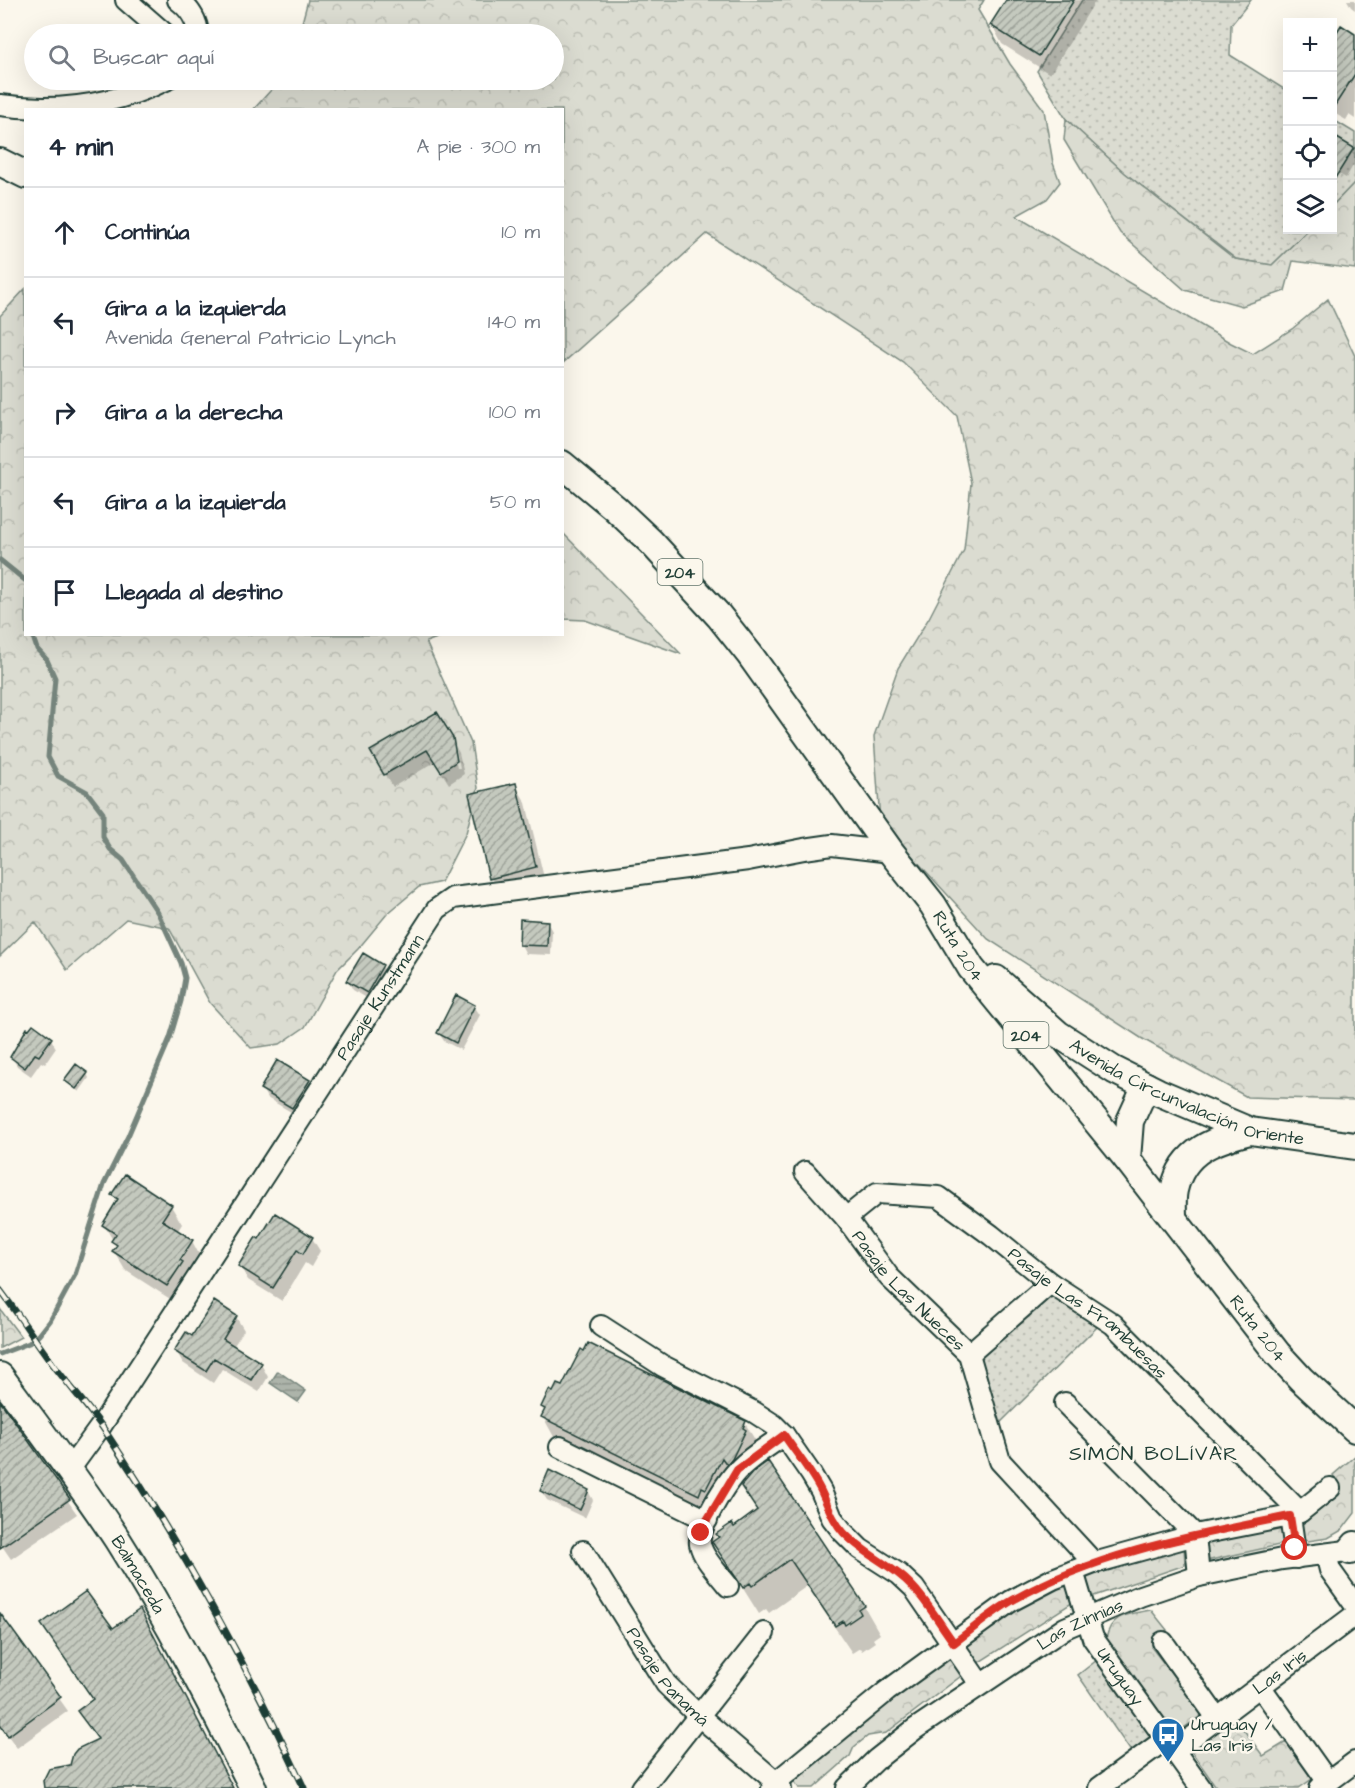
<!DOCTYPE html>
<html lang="es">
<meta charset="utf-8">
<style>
:root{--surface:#fff;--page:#f6f6f7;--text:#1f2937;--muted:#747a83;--line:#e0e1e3}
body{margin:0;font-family:"Architects Daughter",sans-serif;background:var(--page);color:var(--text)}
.controls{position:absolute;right:18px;top:18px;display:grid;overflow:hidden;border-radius:0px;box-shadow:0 6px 24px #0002}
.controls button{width:54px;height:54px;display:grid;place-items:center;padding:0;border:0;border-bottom:2px solid var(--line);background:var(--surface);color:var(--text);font:30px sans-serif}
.stop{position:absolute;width:18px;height:18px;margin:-14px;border:4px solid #d93025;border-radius:50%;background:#fff}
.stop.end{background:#d93025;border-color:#fff;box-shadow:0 2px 6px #0008}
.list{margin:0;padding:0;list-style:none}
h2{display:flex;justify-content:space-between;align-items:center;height:78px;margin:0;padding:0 24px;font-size:26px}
h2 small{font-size:20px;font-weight:400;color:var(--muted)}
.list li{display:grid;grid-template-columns:39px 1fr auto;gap:18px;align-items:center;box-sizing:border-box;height:90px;padding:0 24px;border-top:2px solid var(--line)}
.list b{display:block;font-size:22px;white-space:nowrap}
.list p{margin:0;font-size:20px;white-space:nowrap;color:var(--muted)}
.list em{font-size:20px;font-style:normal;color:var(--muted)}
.icon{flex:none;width:33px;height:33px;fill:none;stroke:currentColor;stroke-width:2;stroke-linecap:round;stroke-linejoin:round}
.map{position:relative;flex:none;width:1355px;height:1788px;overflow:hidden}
.search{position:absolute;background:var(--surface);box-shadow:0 6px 24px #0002;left:24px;top:24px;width:540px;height:66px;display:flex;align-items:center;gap:15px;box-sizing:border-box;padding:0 21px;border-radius:33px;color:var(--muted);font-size:22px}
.panel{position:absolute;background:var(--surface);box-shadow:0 6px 24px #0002;left:24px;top:108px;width:540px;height:528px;border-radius:0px}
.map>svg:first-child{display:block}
.grass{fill:url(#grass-dots);stroke:#7d8c82;stroke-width:1.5}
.forest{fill:url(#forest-crowns);stroke:#7d8c82;stroke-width:1.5}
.water{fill:url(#water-rules);stroke:#74847b;stroke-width:1.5}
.shadow{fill:#0003}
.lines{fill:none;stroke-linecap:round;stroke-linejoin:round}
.stream{stroke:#74847b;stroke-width:5}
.building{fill:url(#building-hatch);stroke:#1f3d34;stroke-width:1.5}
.minor-casing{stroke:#1f3d34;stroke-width:24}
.major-casing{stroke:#1f3d34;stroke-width:30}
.minor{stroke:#fbf7ec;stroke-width:20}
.major{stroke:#fbf7ec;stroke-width:26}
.rail-casing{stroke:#1f3d34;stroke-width:7}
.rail{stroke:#fbf7ec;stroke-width:4.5;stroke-dasharray:14;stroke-linecap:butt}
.route{stroke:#d93025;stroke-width:8}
.labels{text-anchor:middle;stroke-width:5;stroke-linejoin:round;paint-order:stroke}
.shield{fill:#fbf7ec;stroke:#61756b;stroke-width:1.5}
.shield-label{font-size:16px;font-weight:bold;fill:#1f3d34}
.street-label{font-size:18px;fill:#1f3d34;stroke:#fbf7ec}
.poi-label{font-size:18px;fill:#1f3d34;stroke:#fbf7ec;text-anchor:start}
.neighbourhood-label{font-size:20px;letter-spacing:1.5px;fill:#1f3d34;stroke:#fbf7ec}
</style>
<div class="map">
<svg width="1355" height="1788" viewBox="0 0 1355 1788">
<defs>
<pattern id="grass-dots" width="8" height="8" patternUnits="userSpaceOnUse" patternTransform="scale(1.5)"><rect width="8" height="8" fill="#dbdcd1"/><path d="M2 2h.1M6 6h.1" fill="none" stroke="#bcbeb4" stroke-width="1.8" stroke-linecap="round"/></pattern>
<pattern id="forest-crowns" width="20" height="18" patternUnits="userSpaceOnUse" patternTransform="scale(1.5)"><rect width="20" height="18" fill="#dbdcd1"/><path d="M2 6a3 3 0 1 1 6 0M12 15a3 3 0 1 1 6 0" fill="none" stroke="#bcbeb4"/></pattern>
<pattern id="water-rules" width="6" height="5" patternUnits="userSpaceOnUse" patternTransform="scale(1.5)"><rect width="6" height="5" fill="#adb4aa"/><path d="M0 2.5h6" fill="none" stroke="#8c948b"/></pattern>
<pattern id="building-hatch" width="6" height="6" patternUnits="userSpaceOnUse" patternTransform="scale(1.5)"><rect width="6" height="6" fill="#c4c9be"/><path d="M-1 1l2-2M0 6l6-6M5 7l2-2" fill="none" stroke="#9fa49b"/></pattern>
</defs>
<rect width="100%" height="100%" fill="#fbf7ec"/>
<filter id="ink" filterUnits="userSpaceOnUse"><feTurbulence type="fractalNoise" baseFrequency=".0167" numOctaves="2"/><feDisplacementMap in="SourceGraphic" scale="12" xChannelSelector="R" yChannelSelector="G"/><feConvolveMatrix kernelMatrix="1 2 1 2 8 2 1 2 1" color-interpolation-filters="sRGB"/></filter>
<g filter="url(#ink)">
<path class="grass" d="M1082,0H1251L1231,25L1230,55L1287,91L1288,230H1308L1272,265L1236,259L1125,173L1066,119L1037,71Z
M1332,119L1355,133V182L1333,205Z
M1050,1294L1098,1326L999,1424L980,1358Z
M1097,1660L1154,1741L1134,1756L1078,1675Z"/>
<path class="forest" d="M308,0H984L978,10L1010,64L1044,110L1053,163L1060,182L1047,199L1016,216L1231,343L1253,354L1292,329L1328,299L1355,356V1100L1247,1097L1141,1038L988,939L880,821L874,736L898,668L929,618L964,550L971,483L957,416L903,362L707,234L563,363L562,110H253L280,80H554V34H299Z
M1066,119L1125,173L1235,259L1272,265L1308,230H1332L1333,205L1355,182V269L1293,261L1285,291L1242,306L1185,290L1120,233L1064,140Z
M25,289L26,634L445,635L426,642L471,743L478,788L466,833L441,882L419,887L387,914L358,949L337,970L305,1027L280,1044L251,1048L210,1003L169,928L126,919L67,970L35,922L0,956V316Z
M563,533L681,654L585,620L563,619Z
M0,1309L21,1337L0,1348Z
M1355,1456V1513L1342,1530L1328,1538L1308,1541L1303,1538L1301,1523L1338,1492V1483L1333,1475Z
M1282,1525L1284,1544L1206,1561L1205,1541Z
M1184,1546L1185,1565L1091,1597L1083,1577L1117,1565Z
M1068,1583L1075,1601L978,1663L966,1644C999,1620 1031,1600 1068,1583Z
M1151,1610L1167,1630L1156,1636L1152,1648L1203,1714L1181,1730H1173L1106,1639C1111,1613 1129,1614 1151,1610Z
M951,1657L961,1676L886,1733L868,1736L854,1747L850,1756L814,1788H799L793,1780L796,1770L941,1660Z
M1235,1718L1263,1756L1286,1742L1312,1779L1299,1788H1217L1191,1751L1193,1745Z"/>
<path class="water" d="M278,1371L306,1391L298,1402L270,1383Z"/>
<path class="shadow" d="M1008,0H1096L1050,74L1002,44L992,25Z
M1347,0H1355V10L1351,7Z
M1355,35V119L1349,115L1346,120L1332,112V43Z
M1353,149L1355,153V162L1346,178L1332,170Z
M451,739L457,768H460L456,747L459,753L464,774L449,784L435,762L393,787L372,751Z
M515,784L526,803L546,886L501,897L491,878Z
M547,922L552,931L551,955L526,954L521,945Z
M382,966L387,975L372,1001L353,990L348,981Z
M474,1006L480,1015L461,1050L444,1041L438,1032Z
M51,1039L56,1048L45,1064L41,1062L31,1076L17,1066L12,1057Z
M87,1074L89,1078L79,1092L65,1080Z
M309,1081L314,1090L298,1116L267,1098L262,1089Z
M113,1195L171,1206L182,1224L177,1232L192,1241L202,1260L178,1304L125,1270L114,1251L117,1247L104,1225L118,1203Z
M312,1238L320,1251L311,1267L305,1263L282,1301L248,1280L240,1266L259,1241Z
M236,1317L244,1330L233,1347L261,1364L268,1377L259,1392L222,1369L213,1383L183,1363L176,1351L193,1338Z
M0,1404L77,1514L11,1559L0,1543Z
M542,1407L745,1423L761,1450V1459L754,1473L864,1606L880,1634L873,1639L875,1642L862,1651L860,1648L852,1653L807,1586L769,1613L766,1609L759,1614L714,1542L758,1512L745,1490L743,1491L738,1483L722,1516L558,1444L543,1417L545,1412Z
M541,1491H588L593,1500L585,1518L547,1500Z
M0,1615L68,1711L17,1748L0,1725Z"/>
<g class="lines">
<path class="stream" d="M0,560L26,581
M0,1354L29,1343L39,1335L50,1321L75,1275L104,1184L128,1136L170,1038L181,1001L185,978L181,963L158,913L123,860L110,849L103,837V813L87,792L58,776L48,757L55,678L47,660L37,649L32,634"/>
</g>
<path class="building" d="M1006,0H1074L1039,56L990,25Z
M1341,25L1355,34V74L1332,110V40Z
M1332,135L1354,148L1332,183Z
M437,712L453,738L457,761L441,772L427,750L384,775L370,751Z
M516,783L536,867L489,879L469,794Z
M520,919L548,921L547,946L519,945Z
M363,953L383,965L367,993L346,981Z
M456,995L475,1005L456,1043L437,1033Z
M33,1024L52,1038L39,1056L35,1054L25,1068L10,1057L27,1028L29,1029Z
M277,1060L310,1080L292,1108L260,1089Z
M76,1064L88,1073L76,1089L64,1080Z
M125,1174L172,1205L162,1220L193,1240L180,1260L183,1262L167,1286L112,1251L117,1245L111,1241L116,1234L102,1225L118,1199L111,1195Z
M275,1213L313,1237L303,1254L297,1250L273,1288L238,1266L256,1237L259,1239Z
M214,1301L237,1316L223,1339L262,1363L251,1380L214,1358L206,1371L174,1351L186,1332L192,1336Z
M588,1343L746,1421L743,1428L746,1430L732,1459L727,1465L722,1458L706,1489L702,1487L699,1495L541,1417L545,1409L541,1407L549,1390L553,1392L557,1384L562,1386L581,1349L584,1351Z
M0,1401L70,1499L0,1548Z
M768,1461L865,1606L859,1610L861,1614L845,1625L843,1621L835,1626L790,1559L752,1586L750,1583L743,1588L712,1542L719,1537L716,1534L732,1523L734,1527L757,1510L741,1486L753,1472Z
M549,1470L589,1490L580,1510L540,1491Z
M86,1591L113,1628L140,1609L233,1788H44L43,1781L49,1769L70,1765L73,1754L77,1749L98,1739L77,1711L93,1699L41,1624Z
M0,1613L61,1697L8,1736L0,1725Z"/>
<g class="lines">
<g class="minor-casing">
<g id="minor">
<path d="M126,0L165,34"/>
<path d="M178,0C190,9 197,19 198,34"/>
<path d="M0,105C57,113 114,105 166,80"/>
<path id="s1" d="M805,1172L846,1218L889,1277L969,1354L1000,1461L1094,1563"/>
<path id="s2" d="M846,1218L877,1193L939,1197L991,1235L1050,1283L1113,1324L1300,1512"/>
<path d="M601,1326L663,1366L754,1412L774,1425L784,1435L811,1474L821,1491L832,1518L843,1532L860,1549L899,1574L914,1588L980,1684"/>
<path d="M969,1354L1050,1283"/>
<path d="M1065,1403L1195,1535L1199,1576"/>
<path d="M560,1447L707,1520"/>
<path id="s3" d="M69,1470L101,1426L437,909L453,898L748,860L804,849L832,845L891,852"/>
<path d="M1290,1516L1296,1558"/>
<path id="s4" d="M583,1551L666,1684L699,1716L776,1782L781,1788"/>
<path d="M1326,1554L1330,1570L1355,1605"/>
<path id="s5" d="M1073,1571L1093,1638L1201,1788"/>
<path d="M728,1586C719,1574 703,1559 700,1544C697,1528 728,1479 740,1468C753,1455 769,1446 784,1435"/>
<path d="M1163,1642L1217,1718"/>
<path d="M1260,1686L1328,1782"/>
<path id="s6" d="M1174,1751L1355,1615"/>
<path d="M642,1788L764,1633"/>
<path d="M772,1788L776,1782L887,1691L1011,1601L1053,1579L1094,1563L1195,1535L1290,1516L1300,1512L1330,1488"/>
<path id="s7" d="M847,1788L877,1759L915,1729L1065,1628L1140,1596L1199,1576L1282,1559L1355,1550"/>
<path d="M1099,1788L1166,1739"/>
<path d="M1320,1788L1355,1762"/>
</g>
</g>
<g class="major-casing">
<g id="major">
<path d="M0,162L26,175"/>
<path id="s8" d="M562,464L615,508L651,542L719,616L750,655L891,852L933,905L971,968L1127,1159L1277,1353L1301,1379L1355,1429"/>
<path id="s9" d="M996,979L1058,1034L1114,1070L1158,1092L1250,1131L1355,1146"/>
<path d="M1127,1159L1130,1121L1146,1086"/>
<path d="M1173,1218C1173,1209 1172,1199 1174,1190C1183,1149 1215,1140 1250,1131"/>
<path id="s10" d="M0,1376C40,1430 80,1483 117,1539C168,1619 211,1703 253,1788"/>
<path d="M1350,1551L1355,1545"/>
</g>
</g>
<use href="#minor" class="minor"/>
<use href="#major" class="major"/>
<g class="rail-casing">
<path id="rail" d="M0,1290C19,1315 36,1342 55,1367C71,1388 88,1407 103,1428C180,1543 246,1663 304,1788"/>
</g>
<use href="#rail" class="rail"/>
</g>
</g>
<g class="lines" filter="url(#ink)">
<path class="route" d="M701,1533L707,1520L737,1470L784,1435C796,1453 810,1470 820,1489C828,1505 832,1520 844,1533C861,1551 881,1560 900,1575C922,1592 937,1620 954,1643C973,1629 992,1612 1013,1600C1098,1552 1196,1535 1290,1516L1295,1548"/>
</g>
<defs>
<g id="bus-pin" transform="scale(1.725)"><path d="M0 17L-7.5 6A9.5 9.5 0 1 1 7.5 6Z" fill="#1f6fb2" stroke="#fbf7ec"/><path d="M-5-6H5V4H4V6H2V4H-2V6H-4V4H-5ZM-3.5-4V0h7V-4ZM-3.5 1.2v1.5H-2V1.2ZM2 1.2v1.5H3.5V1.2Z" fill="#fff"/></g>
</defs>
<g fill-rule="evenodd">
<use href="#bus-pin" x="1168" y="1734"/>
</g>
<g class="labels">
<g class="shield">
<rect x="657.5" y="559" width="45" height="26" rx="4.5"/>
<rect x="1003.5" y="1022" width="45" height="26" rx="4.5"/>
</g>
<g class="shield-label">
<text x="680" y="578">204</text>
<text x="1026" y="1041">204</text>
</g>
<g class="street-label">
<text dy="6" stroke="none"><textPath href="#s8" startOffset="627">Ruta 204</textPath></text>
<text dy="6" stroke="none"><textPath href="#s3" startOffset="566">Pasaje Kunstmann</textPath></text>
<text dy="6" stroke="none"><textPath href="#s9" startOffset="226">Avenida Circunvalación Oriente</textPath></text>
<text dy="6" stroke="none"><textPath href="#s1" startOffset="158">Pasaje Las Nueces</textPath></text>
<text dy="6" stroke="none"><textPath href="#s2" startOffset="291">Pasaje Las Frambuesas</textPath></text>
<text dy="6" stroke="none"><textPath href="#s8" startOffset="1113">Ruta 204</textPath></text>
<text dy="6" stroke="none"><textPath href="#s10" startOffset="242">Balmaceda</textPath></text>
<text dy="6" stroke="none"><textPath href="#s7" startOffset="286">Las Zinnias</textPath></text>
<text dy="6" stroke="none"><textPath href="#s6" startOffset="132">Las Iris</textPath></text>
<text dy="6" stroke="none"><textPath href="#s4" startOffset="152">Pasaje Panamá</textPath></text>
<text dy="6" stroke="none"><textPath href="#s5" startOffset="117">Uruguay</textPath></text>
</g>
<g class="poi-label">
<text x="1191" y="1730">Uruguay /<tspan x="1191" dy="21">Las Iris</tspan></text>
</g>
<g class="neighbourhood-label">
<text x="1154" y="1460">SIMÓN BOLÍVAR</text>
</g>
</g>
</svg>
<div class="controls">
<button>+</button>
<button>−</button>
<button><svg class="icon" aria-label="locate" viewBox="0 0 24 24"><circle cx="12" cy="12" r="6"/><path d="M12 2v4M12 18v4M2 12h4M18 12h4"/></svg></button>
<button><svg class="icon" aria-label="layers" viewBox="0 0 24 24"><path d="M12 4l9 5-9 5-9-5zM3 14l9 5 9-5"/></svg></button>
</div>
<div class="stop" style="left:1295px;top:1548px"></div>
<div class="stop end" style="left:701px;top:1533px"></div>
<div class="search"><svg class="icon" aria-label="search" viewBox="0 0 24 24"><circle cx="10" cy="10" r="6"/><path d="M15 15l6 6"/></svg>Buscar aquí</div>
<section class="panel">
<h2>4 min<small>A pie · 300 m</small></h2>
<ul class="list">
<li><svg class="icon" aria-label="ahead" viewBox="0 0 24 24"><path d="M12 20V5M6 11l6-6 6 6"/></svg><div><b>Continúa</b></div><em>10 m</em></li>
<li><svg class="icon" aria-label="left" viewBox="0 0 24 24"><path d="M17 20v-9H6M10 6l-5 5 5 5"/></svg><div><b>Gira a la izquierda</b><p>Avenida General Patricio Lynch</p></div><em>140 m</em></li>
<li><svg class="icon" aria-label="right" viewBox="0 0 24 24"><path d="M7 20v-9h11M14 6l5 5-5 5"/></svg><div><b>Gira a la derecha</b></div><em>100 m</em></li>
<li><svg class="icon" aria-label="left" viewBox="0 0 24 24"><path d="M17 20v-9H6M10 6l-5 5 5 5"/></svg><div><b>Gira a la izquierda</b></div><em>50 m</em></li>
<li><svg class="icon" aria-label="arrive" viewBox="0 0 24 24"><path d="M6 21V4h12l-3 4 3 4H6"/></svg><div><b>Llegada al destino</b></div></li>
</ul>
</section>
</div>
